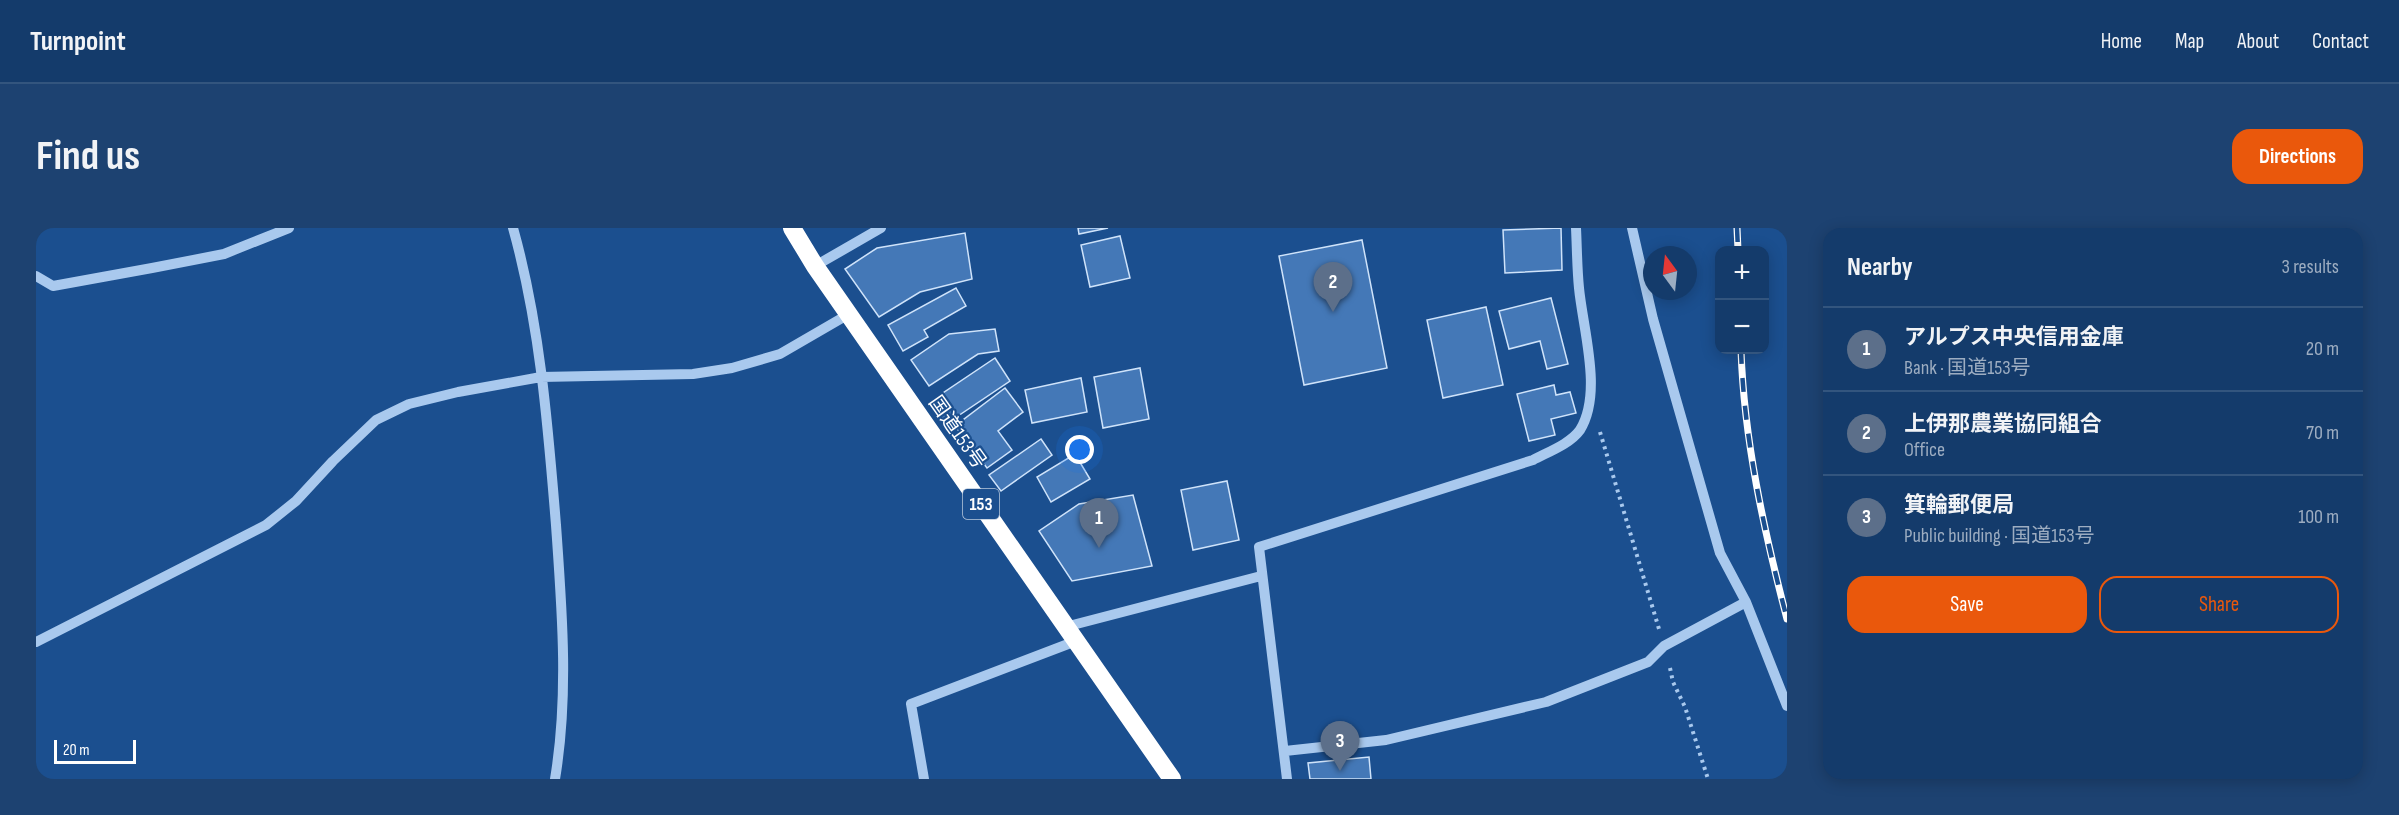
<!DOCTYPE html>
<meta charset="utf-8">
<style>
:root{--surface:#143b6b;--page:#1d4271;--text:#f1f3f6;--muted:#9dadc1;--line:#33557e;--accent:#ea580c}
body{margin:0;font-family:"Sofia Sans Condensed","Noto Sans JP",sans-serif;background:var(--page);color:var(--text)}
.controls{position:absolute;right:18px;top:18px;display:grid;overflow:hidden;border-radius:12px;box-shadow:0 3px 15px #0003}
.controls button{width:54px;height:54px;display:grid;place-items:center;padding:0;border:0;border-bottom:2px solid var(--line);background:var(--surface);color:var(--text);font:30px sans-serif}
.compass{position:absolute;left:1607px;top:18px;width:54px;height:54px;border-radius:50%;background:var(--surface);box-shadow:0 3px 15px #0003;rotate:345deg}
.scale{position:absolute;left:18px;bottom:15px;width:82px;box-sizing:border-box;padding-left:6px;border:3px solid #fff;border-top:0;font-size:16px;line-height:21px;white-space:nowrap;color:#fff;-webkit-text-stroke:4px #1b4f8f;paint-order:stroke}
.you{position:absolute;left:1044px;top:222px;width:21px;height:21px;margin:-15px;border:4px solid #fff;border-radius:50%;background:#1a73e8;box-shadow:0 0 0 9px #1a73e833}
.badge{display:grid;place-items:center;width:39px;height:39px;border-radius:50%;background:var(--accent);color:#fff;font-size:20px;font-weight:700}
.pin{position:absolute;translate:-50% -50px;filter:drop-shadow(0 2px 3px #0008)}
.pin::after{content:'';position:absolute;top:32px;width:21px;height:18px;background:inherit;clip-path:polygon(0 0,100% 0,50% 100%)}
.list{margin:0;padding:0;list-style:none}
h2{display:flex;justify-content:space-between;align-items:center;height:78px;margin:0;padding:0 24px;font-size:26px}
h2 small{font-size:20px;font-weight:400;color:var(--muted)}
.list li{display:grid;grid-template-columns:39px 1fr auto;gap:18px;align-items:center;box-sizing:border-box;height:84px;padding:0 24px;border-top:2px solid var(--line)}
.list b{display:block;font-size:22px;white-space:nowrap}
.list p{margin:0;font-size:20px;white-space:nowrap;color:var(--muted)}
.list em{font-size:20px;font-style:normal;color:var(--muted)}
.actions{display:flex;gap:12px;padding:18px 24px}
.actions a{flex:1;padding:14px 0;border:2px solid var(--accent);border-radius:18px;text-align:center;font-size:21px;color:var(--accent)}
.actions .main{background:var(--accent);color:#fff}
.map{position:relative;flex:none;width:1751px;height:551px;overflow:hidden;border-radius:18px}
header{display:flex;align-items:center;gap:36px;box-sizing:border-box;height:84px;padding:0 30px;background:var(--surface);border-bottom:2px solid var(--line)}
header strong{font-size:28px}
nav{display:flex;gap:33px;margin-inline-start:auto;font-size:21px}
.intro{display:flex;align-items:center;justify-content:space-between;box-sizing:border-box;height:144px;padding:0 36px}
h1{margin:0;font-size:42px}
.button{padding:15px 27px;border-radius:18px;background:var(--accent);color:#fff;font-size:21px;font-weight:700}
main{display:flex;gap:36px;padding:0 36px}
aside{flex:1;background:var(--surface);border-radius:18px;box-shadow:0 3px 15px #0003}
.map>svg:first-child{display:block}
.building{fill:#4478b7;stroke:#cfe3fa;stroke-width:1.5}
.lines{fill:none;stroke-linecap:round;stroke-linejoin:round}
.path{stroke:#a9c9ee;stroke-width:4;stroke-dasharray:3 4.5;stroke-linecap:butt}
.minor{stroke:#a9c9ee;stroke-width:10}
.highway{stroke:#fff;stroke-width:18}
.rail-casing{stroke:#fff;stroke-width:7}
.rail{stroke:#1b4f8f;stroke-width:4.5;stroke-dasharray:14;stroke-linecap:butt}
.labels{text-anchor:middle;stroke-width:4.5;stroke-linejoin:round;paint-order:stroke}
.shield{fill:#1b4f8f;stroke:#bbcadd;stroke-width:1.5}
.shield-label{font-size:18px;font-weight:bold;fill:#fff}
.street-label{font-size:20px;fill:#fff;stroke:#1b4f8f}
</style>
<header>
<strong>Turnpoint</strong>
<nav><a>Home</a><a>Map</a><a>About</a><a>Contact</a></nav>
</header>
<div class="intro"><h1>Find us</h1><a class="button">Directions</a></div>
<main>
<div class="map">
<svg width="1751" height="551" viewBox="0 0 1751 551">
<rect width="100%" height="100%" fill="#1b4f8f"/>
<path class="building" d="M1042,0H1072L1043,6Z
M1525,0L1526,42L1469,45L1467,2Z
M929,5L936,51L884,64L843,89L809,41L841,20Z
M1084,8L1094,50L1054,59L1045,17Z
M1326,12L1351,140L1268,157L1243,28Z
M920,60L930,78L888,102L892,109L867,123L852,97Z
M1515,70L1532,136L1511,141L1504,113L1473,121L1463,83Z
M1450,79L1467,157L1407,170L1391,92Z
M959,101L963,123L942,126L893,158L875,132L913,106Z
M959,130L974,153L910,196L895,173Z
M1104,140L1113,191L1067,200L1058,149Z
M1045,150L1051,184L996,195L989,162Z
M1518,157L1520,167L1534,164L1540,185L1515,191L1519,207L1493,213L1481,166Z
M969,160L987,184L962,203L976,222L951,240L919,198Z
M1005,211L1016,227L965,263L953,247Z
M1039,226L1054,251L1015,274L1001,249Z
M1191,253L1203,312L1157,322L1145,262Z
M1097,267L1116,338L1036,353L1003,303L1043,276Z
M1333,529L1335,551H1274L1272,535Z"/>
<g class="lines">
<path class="path" d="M1564,204L1623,401
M1634,440L1637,454L1649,479L1672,551"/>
<path class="minor" d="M477,0C504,96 512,198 520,297C526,382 533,467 519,551
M1596,0L1617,91L1684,325L1710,374L1751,478
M779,38L845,0
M0,48L17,58L116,40L188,26L253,0
M1029,399L1225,348
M0,414L230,297L260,273L297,233L340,192L373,176L422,164L505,149L657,146L696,140L744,126L813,86
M1249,523L1350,512L1510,474L1612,434L1628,418L1710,374
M888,551L875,476L1040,413
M1251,551L1223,319L1497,232C1512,224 1534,216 1544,202C1567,165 1547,102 1543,60C1541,40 1541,20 1540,0"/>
<path class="highway" d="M756,0L779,38L1136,551"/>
<g class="rail-casing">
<path id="rail" d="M1701,0L1702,22
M1705,122C1708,212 1728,303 1751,391"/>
</g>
<use href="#rail" class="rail"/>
</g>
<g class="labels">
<rect class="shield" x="927" y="261" width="36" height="30" rx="4.5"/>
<g class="shield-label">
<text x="945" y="282">153</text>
</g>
<g class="street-label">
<text transform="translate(922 204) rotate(55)" y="7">国道153号</text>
</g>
</g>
</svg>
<div class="controls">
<button>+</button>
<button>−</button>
</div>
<svg class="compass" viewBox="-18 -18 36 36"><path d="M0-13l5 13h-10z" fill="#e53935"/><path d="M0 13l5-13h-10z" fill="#9dadc1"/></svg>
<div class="scale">20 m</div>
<div class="you"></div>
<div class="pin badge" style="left:1063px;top:320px;background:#5c6f8a">1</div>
<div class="pin badge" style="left:1297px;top:84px;background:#5c6f8a">2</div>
<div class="pin badge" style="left:1304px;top:543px;background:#5c6f8a">3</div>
</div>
<aside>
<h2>Nearby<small>3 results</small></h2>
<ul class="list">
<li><span class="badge" style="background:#5c6f8a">1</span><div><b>アルプス中央信用金庫</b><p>Bank · 国道153号</p></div><em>20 m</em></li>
<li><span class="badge" style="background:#5c6f8a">2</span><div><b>上伊那農業協同組合</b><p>Office</p></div><em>70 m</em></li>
<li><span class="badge" style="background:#5c6f8a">3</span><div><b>箕輪郵便局</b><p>Public building · 国道153号</p></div><em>100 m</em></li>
</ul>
<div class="actions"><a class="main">Save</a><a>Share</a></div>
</aside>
</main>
